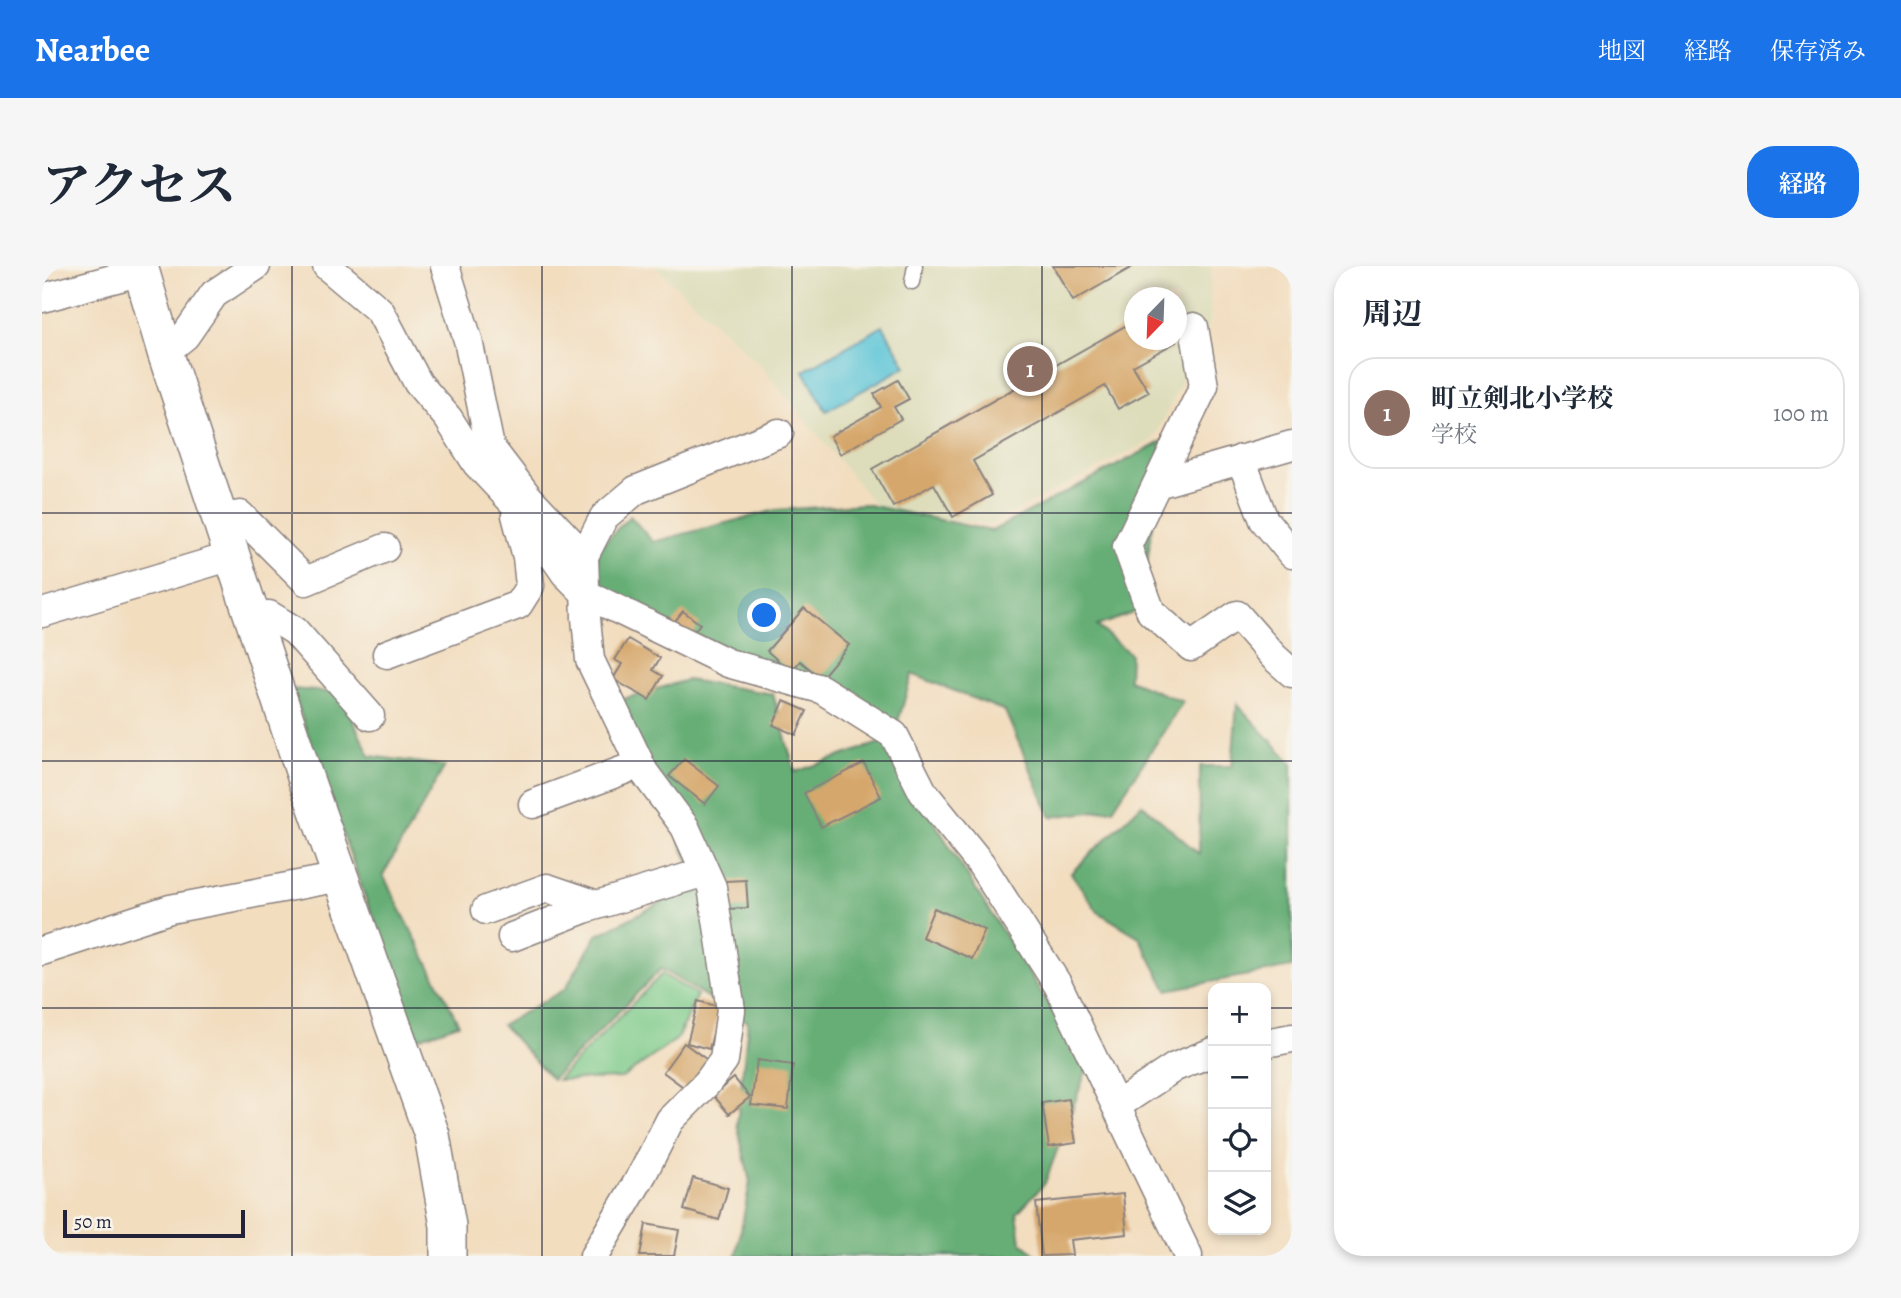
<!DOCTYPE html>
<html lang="ja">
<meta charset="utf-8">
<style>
:root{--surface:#fff;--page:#f6f6f7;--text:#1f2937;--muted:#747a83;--line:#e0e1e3;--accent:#1a73e8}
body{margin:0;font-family:Alegreya,"Noto Serif JP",serif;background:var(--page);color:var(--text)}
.controls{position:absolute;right:21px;bottom:21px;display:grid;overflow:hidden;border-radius:14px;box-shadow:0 4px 10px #0003}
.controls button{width:63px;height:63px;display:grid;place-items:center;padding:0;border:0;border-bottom:2px solid var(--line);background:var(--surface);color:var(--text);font:35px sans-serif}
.compass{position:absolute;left:1082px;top:21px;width:63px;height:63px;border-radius:50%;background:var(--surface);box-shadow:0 4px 10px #0003;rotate:203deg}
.scale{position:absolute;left:21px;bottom:18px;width:182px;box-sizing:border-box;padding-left:7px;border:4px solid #22223b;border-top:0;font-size:19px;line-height:24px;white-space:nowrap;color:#22223b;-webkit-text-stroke:5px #f7f3e8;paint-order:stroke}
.you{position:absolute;left:723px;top:350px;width:24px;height:24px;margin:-18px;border:5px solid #fff;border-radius:50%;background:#1a73e8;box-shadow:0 0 0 10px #1a73e833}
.badge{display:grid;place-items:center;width:46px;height:46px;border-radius:50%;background:var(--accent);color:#fff;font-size:23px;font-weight:700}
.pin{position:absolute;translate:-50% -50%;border:4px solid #fff;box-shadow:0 2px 7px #0006}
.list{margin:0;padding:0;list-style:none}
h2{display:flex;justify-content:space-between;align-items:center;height:91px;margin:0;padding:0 28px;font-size:30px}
h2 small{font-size:23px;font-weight:400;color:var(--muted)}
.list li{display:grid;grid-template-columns:46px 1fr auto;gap:21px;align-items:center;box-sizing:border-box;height:112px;margin:0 14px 14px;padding:0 14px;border:2px solid var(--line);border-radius:28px}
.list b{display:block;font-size:26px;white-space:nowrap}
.list p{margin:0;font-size:23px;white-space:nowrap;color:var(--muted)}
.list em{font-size:23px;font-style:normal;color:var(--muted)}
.icon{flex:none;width:38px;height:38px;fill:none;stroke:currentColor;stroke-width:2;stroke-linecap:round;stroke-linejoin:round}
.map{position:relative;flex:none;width:1250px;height:990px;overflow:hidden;border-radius:28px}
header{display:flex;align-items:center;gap:42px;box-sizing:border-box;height:98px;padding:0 35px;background:var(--accent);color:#fff}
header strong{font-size:33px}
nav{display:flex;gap:38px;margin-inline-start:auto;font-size:24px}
.intro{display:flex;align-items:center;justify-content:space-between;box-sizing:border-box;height:168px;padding:0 42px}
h1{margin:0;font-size:49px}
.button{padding:18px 32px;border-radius:28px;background:var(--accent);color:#fff;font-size:24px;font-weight:700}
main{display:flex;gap:42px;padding:0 42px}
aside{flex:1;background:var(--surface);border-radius:28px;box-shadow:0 4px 10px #0003}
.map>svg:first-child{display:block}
.built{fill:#ddb;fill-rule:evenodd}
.green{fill:#7dca8a;stroke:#507662;stroke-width:2}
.forest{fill:#66ae76;stroke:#446858;stroke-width:2}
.water{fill:#5cc5d8;stroke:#3f748a;stroke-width:2}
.building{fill:#d6a76c}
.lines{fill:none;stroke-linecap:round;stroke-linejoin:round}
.service-casing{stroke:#8a807d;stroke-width:17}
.minor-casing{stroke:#8a807d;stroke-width:31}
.tertiary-casing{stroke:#8a807d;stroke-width:38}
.service{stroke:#fff;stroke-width:14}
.minor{stroke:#fff;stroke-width:28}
.tertiary{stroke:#fff;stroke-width:35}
.grid{fill:none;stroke:#22223b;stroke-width:2;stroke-opacity:0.55}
</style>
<header>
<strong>Nearbee</strong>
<nav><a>地図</a><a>経路</a><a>保存済み</a></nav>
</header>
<div class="intro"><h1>アクセス</h1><a class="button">経路</a></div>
<main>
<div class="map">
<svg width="1250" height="990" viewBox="0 0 1250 990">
<rect width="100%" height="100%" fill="#f7f3e8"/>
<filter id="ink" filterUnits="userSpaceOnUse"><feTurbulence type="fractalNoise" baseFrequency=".0143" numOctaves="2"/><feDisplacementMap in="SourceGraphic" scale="14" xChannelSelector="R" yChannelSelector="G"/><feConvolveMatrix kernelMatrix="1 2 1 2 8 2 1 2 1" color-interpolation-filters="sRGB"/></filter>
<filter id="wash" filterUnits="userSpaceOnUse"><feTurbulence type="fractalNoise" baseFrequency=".00686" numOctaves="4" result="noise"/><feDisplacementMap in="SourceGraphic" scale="28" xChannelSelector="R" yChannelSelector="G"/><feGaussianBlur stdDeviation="1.57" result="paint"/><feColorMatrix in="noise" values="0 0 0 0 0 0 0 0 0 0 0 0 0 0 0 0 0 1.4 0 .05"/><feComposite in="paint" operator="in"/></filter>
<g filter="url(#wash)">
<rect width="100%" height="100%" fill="#f2ddbf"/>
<path class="built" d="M613,0H1169L1168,56L1112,173L949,258L840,247L719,100ZM1092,32H1134V74H1092Z"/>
<path class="green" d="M620,708L655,729L635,773L580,812L515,814Z"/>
<path class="forest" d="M1121,175L1099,344L1055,360L1088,388L1087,414L1141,436L1071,543L1009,551L963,445L870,408L855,459L603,346L557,318L555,284L588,250L611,276L734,244L822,238L950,265Z
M645,414L731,428L753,506L843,475L936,627L1046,800L1003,917L975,947L979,976L995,990H694L708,916L695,858L706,756L619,703L510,813L460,759L523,723L555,669L656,618L578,434Z
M250,423L298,427L328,490L403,500L341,609L417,758L373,773Z
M1195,438L1250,497V701L1125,724L1097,671L1056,646L1029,607L1100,538L1157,588L1158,500H1190Z"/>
<path class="water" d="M841,60L864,100L784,145L762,105Z"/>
<g id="blocks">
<path class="building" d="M1011,0H1092L1031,35Z
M1092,55V74H1133L1134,76L1091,100L1107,126L1076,143L1063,120L931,195L950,229L911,251L892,218L851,241L830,203Z
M856,114L867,133L852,141L859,153L798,188L788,170L839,141L832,128Z
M762,342L807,379L779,412L758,395L749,406L725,385Z
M641,345L658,358L645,374L628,361Z
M586,373L618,392L611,404L621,410L607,434L571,413L580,398L573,394Z
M742,435L765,445L754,469L731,459Z
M642,493L677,520L663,538L627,510Z
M822,497L839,531L779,561L762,527Z
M704,614L706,642L684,643L682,615Z
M892,642L943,664L930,693L880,671Z
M656,735L678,741L667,783L645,777Z
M642,777L668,796L647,825L621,806Z
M715,794L751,799L746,843L709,839Z
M692,812L708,831L687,848L671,829Z
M1027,833L1034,877L1007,881L1000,837Z
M651,912L686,922L677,954L642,944Z
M1081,928L1085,968L1028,974L1030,989L1000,990L994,937Z
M604,958L637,964L632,990H598Z"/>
</g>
</g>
<g filter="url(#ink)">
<use href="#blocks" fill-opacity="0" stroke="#8a807d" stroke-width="2"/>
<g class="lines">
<g class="service-casing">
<path id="service" d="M870,16L873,0"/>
</g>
<g class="minor-casing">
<path id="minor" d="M285,0L338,45L376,117L406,152L435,198L483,249L523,307L544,328L686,397L779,423L852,469L881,526L939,598L1016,719L1146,990
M403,0L426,74L448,181L486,231L542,290
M0,32L100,5
M1152,61L1162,120L1085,280L1109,346L1149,381L1195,349L1232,391L1250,407
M123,86L143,70L172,28L214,0
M1199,193L1222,254L1250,288
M1115,218L1250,179
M178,252L198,249L264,315L343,282
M0,347L190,290
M211,351L227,349L253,365L328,450
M345,388L476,339L488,320L485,291L474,249
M491,538L598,498
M444,644L505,622L555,639
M470,671L542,643L663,606
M0,685L128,643L299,611
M1224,777L1250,772
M1074,840L1133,801L1171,786
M552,990L601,907L628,854L665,817L682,794L689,744L670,621L643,561L602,506L548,394L544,352L542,290L562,251L594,224L737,167"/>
</g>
<g class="tertiary-casing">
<path id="tertiary" d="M98,0L123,86L261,505L390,869L406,960V990"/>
</g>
<use href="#service" class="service"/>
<use href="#minor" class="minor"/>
<use href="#tertiary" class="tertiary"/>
</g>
</g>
<path class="grid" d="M250,0V990M500,0V990M750,0V990M1000,0V990M0,247H1250M0,495H1250M0,742H1171M1224,742H1250"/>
</svg>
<div class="controls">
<button>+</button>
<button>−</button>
<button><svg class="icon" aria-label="locate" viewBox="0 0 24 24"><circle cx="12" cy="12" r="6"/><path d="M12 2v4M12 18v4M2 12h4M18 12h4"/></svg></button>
<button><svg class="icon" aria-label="layers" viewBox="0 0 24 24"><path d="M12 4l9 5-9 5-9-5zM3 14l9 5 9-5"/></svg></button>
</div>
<svg class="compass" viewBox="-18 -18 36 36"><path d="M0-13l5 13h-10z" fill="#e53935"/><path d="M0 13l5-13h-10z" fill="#747a83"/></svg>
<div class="scale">50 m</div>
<div class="you"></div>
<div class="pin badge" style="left:988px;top:103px;background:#8d6e63">1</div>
</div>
<aside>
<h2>周辺<small></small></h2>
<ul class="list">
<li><span class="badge" style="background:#8d6e63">1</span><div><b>町立剣北小学校</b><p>学校</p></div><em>100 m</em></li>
</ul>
</aside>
</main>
